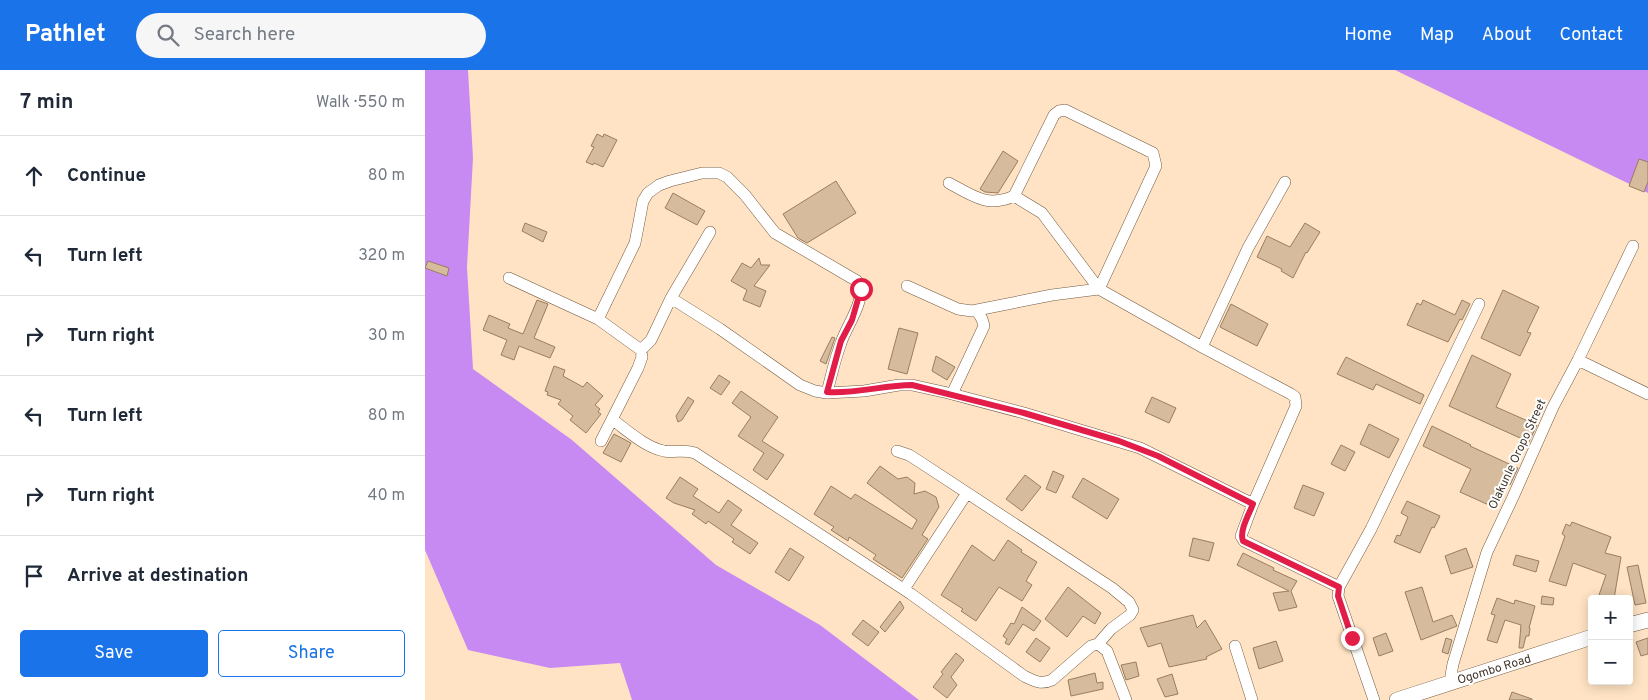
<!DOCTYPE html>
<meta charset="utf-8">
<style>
:root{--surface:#fff;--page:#f6f6f7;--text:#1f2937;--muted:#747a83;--line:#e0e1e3;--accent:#1a73e8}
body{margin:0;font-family:Overpass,sans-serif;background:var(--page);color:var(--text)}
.controls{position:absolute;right:15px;bottom:15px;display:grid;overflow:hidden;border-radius:5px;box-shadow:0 2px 12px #0003}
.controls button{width:45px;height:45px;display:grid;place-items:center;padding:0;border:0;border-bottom:1px solid var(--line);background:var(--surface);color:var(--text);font:25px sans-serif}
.stop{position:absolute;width:15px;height:15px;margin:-11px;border:4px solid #e11d48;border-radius:50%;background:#fff}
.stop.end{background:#e11d48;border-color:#fff;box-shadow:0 1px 5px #0008}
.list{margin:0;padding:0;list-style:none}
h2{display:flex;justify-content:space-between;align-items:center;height:65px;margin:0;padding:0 20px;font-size:21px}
h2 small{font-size:16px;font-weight:400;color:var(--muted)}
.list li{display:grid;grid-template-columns:32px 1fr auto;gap:15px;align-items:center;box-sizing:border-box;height:80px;padding:0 20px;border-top:1px solid var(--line)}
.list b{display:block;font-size:19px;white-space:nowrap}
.list em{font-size:16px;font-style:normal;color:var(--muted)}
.actions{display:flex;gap:10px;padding:15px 20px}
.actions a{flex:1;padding:11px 0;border:1px solid var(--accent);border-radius:5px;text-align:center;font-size:18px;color:var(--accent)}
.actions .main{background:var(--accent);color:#fff}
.icon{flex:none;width:28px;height:28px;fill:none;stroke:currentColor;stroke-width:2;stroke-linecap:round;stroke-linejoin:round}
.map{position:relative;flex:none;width:1223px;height:630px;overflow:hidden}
header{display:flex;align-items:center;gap:30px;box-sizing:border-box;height:70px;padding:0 25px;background:var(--accent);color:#fff}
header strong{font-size:24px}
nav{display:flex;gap:28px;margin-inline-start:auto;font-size:18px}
.search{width:350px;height:45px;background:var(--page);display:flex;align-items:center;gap:12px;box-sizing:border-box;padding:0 18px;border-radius:28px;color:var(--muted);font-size:19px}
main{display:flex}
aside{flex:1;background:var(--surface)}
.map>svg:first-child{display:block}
.forest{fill:#c78af2}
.building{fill:#d6bb9d;stroke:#987e62}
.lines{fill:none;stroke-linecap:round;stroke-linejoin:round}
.street-casing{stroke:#725a3f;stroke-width:12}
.secondary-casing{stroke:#725a3f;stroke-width:16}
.street{stroke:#fff;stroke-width:11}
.secondary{stroke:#fff;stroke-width:15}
.route{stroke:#e11d48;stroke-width:6}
.labels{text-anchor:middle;stroke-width:4;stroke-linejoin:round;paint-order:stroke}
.street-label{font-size:12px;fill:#403529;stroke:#fff}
</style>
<header>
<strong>Pathlet</strong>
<div class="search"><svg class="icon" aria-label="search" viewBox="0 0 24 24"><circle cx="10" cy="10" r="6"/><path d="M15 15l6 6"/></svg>Search here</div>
<nav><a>Home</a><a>Map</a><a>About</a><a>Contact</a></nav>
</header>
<main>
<aside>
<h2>7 min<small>Walk · 550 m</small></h2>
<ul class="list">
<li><svg class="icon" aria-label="ahead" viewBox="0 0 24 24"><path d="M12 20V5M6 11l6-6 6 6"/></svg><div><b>Continue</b></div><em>80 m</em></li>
<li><svg class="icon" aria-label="left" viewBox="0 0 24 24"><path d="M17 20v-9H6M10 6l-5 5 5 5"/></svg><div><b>Turn left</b></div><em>320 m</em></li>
<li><svg class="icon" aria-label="right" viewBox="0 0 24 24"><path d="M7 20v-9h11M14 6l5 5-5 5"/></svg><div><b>Turn right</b></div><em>30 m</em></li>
<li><svg class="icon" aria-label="left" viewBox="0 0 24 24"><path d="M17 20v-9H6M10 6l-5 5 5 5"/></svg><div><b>Turn left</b></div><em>80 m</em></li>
<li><svg class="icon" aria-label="right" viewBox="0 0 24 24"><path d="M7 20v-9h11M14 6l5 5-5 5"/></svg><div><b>Turn right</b></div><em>40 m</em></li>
<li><svg class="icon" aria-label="arrive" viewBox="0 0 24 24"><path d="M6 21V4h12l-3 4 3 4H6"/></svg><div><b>Arrive at destination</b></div></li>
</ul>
<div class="actions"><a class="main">Save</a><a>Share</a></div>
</aside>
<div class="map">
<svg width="1223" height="630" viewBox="0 0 1223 630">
<rect width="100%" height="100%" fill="#ffe3c4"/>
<path class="forest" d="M0,0H43L48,88L42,197L48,299L147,370L291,495L395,555L494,630H207L195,593L125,598L43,580L0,480Z
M970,0H1223V123Z"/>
<path class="building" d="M172,64L178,67L179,64L192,70L178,97L169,93L168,95L161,92L169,77L166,76Z
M578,81L593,91L573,123L560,122L555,119Z
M1214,89L1223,92V112L1219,122L1204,116Z
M411,111L431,143L382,173L373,168L358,144Z
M248,123L280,141L272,155L240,138Z
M100,153L122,162L118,172L97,161Z
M880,153L895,162L882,183L881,182L868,208L856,201L857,199L832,187L842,166L865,177Z
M334,188L336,195H345L329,216L341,221L335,237L318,230L322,220L306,211L317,193L326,198Z
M3,191L24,198L22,206L0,198Z
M1078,220L1114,237L1102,262L1106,263L1095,286L1056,268Z
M112,230L123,234L109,268L130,277L125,288L94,276L89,290L76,285L82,270L58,260L64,245L85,254L83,258L98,264Z
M998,230L1030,245L1037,230L1045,234L1037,250L1035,249L1023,272L982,255L992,233L996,235Z
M806,234L843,254L832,276L795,257Z
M474,258L493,263L482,304L463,299Z
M407,267L410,268L401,294L395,291Z
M1047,285L1086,304L1071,337L1112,355L1104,372L1024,336Z
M511,286L530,297L522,310L507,301Z
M921,287L999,325L995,334L951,314L948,320L912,304Z
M129,296L140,300L138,306L158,317L162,312L178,326L170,335L175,339L173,342L176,344L161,363L145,350L148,346L133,334L136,330L122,325L123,322L120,321Z
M294,305L305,312L296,325L285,318Z
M316,321L353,347L337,371L359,385L342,410L328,400L339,383L313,366L326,347L307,333Z
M263,327L269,331L257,350L253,352L251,346Z
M727,327L751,338L744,353L720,342Z
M944,354L974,369L964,388L935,374Z
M1007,356L1046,375L1045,376L1093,398L1085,415L1077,411L1066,436L1035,422L1046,399L998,376Z
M189,364L206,373L196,392L178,383Z
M916,375L930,382L920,401L906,394Z
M455,396L473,409L482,407L490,413L489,424L500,421L511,427L514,437L497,465L503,469L477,508L448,489L451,485L424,467L423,471L406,460L409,457L389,444L406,416L426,429L430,424L487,459L492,450L442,413Z
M628,401L639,406L631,423L621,419Z
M600,405L616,417L597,441L581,429Z
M255,407L273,419L268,426L294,443L303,430L317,440L306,455L333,473L325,484L307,472L309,469L283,451L281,454L267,444L270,440L249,433L241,428Z
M658,408L694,429L682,449L647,427Z
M878,415L899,423L889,446L869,438Z
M982,431L1015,446L1009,458L1007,457L995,483L969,472L972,465L975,466L983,447L976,443Z
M1147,452L1186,467L1180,483L1196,487L1189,529L1174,525L1181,505L1148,493L1141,516L1124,511L1140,466L1137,464L1141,454L1145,456Z
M768,468L789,473L784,491L764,486Z
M583,470L597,480L596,482L612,492L601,511L607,515L597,531L574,517L551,551L536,541L538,539L516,525L547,475L569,491Z
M365,478L379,487L364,511L350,502Z
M1041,478L1048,497L1026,504L1020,486Z
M818,483L849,498L848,500L872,511L866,521L872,537L854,541L848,523L864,521L812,495Z
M1091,485L1114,491L1111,502L1088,495Z
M1213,495L1221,533L1210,535L1202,497Z
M643,517L676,543L670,554L658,546L642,567L620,549Z
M997,517L1008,552L1027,545L1032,556L996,570L980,522Z
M1117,526L1129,528L1128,535L1116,534Z
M1072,528L1089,534L1090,530L1110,536L1104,558H1105L1104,566H1101L1098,578H1094L1096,555L1080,550L1072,573L1062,570L1070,545L1066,544Z
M475,531L479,538L460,562L455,557Z
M597,537L616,551L609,561L598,554L584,575L580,573L582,569L578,566L586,553L589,554Z
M768,545L772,558L780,550L797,579L781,587L782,589L744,597L736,573L723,577L715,558Z
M438,550L454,562L443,576L427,564Z
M961,563L968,581L954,586L948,568Z
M611,568L625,578L615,592L601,582Z
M1021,568L1027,570L1023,584L1017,582Z
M1223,568V584L1216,586L1211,572Z
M851,571L858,591L834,599L828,578Z
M531,583L539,590L526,607L532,615L522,628L508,617L518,604L516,602Z
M711,592L714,606L701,610L696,595Z
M670,603L672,613L678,612V619L646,626L643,610Z
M747,604L753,624L740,627L732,609Z
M1087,622L1107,629V630H1084Z"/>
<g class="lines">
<g class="street-casing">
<path id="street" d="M524,113C548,126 563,138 589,126L629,45L634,41L640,40L728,83L731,96L674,219
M589,126L617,143L674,219L777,277L866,324L870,327L871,336L828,434L816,466L819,471L914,517
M84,208L173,249L216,280L217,287L213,298L176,371
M482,216L533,239L547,241L627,225L674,219
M246,228L295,259L375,315L390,321L402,323L439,321L474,315H487L523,323L599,343L715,378L828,434
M173,249L210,173L218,131L223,123L234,115L245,111L277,103H294L302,107L320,125L350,163L432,211C444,227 421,256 416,273C410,289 406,306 402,323
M777,277L823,178L860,112
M216,280L226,270L246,228L285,162
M1153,290L1223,324
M527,324L559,256L557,249L552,241
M188,350C203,361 220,377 239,381C250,383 258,379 270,383L486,524L599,606C609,611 616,615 627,610L666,576L673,574L682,581L701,630
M472,381L484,385L495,392L687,518L704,532L708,540L705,545L686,559L673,574
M479,519L542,423
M810,576L827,630
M1027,612L1026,605L1028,594L1062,482L1088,427L1128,337L1153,290L1208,176
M949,630L913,526L914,517L946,459L1054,234"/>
</g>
<g class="secondary-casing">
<path id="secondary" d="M1204,555L1223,550
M972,630L1167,567"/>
</g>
<use href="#street" class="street"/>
<use href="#secondary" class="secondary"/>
</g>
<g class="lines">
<path class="route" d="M436,219L427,250L416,271L402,322C431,324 459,315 487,315L599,343L694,371L733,386L828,434C824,444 814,461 818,471L914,517L913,526L927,568"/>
</g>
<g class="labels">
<g class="street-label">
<text transform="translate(1092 384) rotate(-65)" y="4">Olakunle Oropo Street</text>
<text transform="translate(1069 599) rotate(-17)" y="4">Ogombo Road</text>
</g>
</g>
</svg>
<div class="controls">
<button>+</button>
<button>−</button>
</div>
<div class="stop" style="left:436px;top:219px"></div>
<div class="stop end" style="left:927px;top:568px"></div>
</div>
</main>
